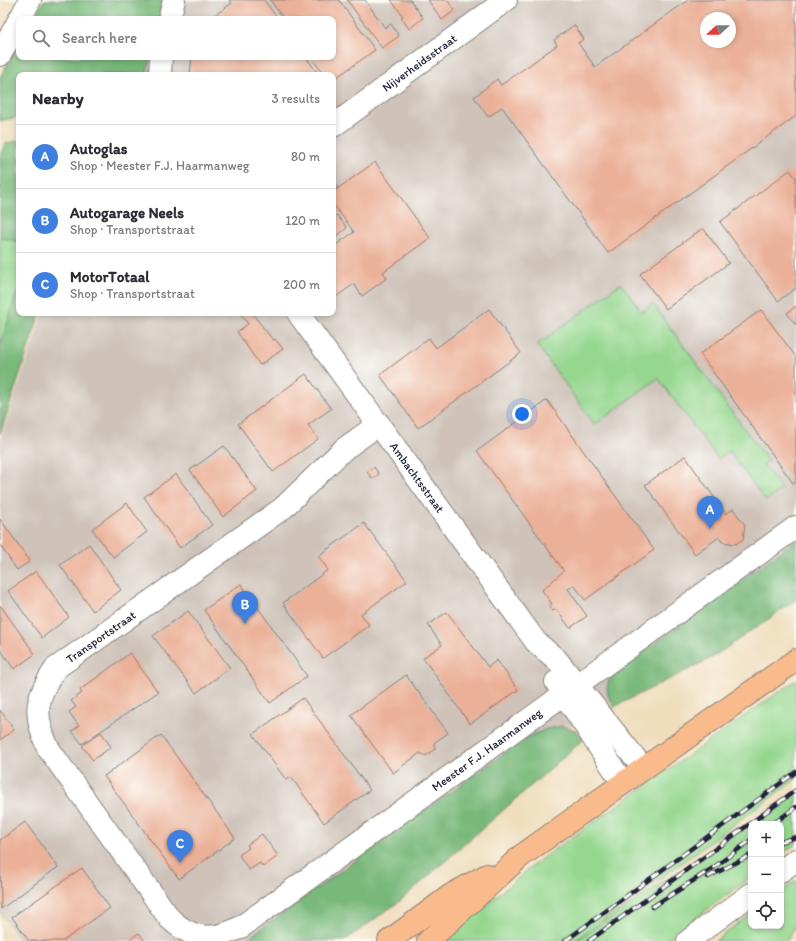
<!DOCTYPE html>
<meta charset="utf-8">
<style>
:root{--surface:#fff;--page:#f7f7f7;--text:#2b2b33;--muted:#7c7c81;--line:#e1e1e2;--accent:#c8321e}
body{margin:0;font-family:Itim,sans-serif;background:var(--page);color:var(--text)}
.controls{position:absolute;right:12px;bottom:12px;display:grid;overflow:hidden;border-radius:8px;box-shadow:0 2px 6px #0003}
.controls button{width:36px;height:36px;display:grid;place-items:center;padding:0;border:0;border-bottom:1px solid var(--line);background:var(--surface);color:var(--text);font:20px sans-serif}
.compass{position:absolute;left:700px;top:12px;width:36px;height:36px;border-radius:50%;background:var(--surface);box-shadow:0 2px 6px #0003;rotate:249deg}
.you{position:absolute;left:522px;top:414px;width:14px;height:14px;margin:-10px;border:3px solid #fff;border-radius:50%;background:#1a73e8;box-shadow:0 0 0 6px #1a73e833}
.badge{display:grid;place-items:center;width:26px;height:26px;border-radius:50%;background:var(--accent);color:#fff;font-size:13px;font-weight:700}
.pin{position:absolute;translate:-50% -33px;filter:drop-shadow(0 1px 2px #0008)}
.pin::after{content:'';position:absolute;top:21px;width:14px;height:12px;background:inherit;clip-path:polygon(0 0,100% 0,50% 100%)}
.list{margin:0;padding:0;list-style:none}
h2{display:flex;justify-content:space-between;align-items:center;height:52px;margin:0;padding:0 16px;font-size:17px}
h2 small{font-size:13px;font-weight:400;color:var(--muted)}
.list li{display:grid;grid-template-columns:26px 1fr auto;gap:12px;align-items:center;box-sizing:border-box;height:64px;padding:0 16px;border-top:1px solid var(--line)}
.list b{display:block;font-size:15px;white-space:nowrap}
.list p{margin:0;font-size:13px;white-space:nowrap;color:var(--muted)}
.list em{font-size:13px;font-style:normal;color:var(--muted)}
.icon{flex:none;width:22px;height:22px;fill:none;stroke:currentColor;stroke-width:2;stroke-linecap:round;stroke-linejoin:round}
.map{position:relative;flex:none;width:796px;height:941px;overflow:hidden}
.search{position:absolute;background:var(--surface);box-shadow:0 2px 6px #0003;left:16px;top:16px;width:320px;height:44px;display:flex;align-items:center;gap:10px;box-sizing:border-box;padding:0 14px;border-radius:8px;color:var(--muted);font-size:15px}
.panel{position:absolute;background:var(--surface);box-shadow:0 2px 6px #0003;left:16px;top:72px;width:320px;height:244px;border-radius:8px}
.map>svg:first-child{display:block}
.industrial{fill:#cec2b9;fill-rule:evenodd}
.green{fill:#95d78f;stroke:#5c7c65}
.forest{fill:#78b87a;stroke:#4d6d5a}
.building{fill:#ebb098;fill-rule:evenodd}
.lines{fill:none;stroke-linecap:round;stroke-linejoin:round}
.minor-casing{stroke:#88807b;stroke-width:24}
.major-casing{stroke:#88807b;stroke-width:24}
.minor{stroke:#fff;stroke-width:22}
.major{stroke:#fabb8c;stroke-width:22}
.rail-casing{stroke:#22223b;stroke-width:4.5}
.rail{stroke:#fdfcf7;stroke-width:3;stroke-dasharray:9;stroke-linecap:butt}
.labels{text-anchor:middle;stroke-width:3;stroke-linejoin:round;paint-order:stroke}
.street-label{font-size:12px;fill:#22223b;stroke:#fdfcf7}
</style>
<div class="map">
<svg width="796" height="941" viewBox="0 0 796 941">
<rect width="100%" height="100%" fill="#fdfcf7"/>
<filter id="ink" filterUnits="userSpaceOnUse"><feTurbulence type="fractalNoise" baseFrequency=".025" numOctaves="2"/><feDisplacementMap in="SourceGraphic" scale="8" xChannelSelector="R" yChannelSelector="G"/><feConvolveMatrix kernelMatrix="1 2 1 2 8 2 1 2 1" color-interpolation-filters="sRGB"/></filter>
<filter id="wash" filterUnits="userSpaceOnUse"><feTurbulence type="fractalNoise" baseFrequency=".012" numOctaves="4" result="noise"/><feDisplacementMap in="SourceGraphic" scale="16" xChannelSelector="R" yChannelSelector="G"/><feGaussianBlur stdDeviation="0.9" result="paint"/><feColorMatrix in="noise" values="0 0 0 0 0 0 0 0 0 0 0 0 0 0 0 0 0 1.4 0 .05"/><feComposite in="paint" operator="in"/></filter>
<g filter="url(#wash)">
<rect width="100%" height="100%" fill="#efddbb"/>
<path class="industrial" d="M148,0H796V566L271,941H19L0,913V440L43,313H333V75H123L129,57H333V19H142ZM706,18H730V42H706Z"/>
<path class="green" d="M0,237L19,242V287L0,346Z
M621,283L642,312L653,304L768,461L763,464L782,489L766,501L729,451L718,459L658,378L595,425L537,345Z
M796,680V779L575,941H442L541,859Z
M796,792V844L781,855V824H751V877L665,941H576Z
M796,880V924L787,941H715L751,914V926H781V892Z"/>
<path class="forest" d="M44,0H165L160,19H33Z
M19,44V57H151L146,75H19V117L0,121V77Z
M19,140V242L0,237V155L5,144Z
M19,287V313H40L0,434V346Z
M796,540V600L713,657L614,707C607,696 604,686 612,675Z
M562,726L577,731L584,739L400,901L344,941H244L524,739L546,729Z"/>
<g id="blocks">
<path class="building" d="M229,0H264L278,19H209L232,3Z
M270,0H339L375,50L333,80V75H324L311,57H333V19H284Z
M347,0H365L385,28L391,24L399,36L382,48Z
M391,0H410L423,18L409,29L401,17L403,16Z
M428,0H447L455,10L442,20Z
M688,0H796V116L608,253L502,107L488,117L474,97L497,79L501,85L528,66L557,45L554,40L574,25L584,39L578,43L595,67ZM706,18H730V42H706Z
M192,57H306L319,75H190Z
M375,162L430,238L383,272L387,278L362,296L354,284L333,299V247L354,232L333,204V192Z
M790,170L796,178V288L778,301L720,222Z
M333,179L338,187L333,191Z
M337,215L347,228L333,239V218Z
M703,228L729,263L666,309L640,274Z
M796,306V325L787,313Z
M489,309L521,353L418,428L380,375L429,338L436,348Z
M761,310L796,357V483H793L700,354Z
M240,313H252L273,340L275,339L283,349L260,365L237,332L248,324Z
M306,374L331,409L308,425L318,439L273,472L238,424Z
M547,400L654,550L585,600L574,585L568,589L587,616L570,628L556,609L553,611L549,606L552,604L542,590L564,571L477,451Z
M224,446L257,491L223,517L190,470Z
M685,456L726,514L733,509L745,525L743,539L736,544L722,542L719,537L695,554L645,485Z
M374,467L379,474L373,479L367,472Z
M176,474L212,525L180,548L144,497Z
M127,503L147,532L113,557L92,529Z
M0,519L30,561L17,570L0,545Z
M364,523L407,581L361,614L369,625L323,658L283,603L328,570L318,556Z
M89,544L121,590L93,611L60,565Z
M36,571L69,617L42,638L8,591Z
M241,584L307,676L270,703L204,610Z
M0,605L35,654L14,669L0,649Z
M188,611L230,668L196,693L153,636Z
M447,612L488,667L497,660L518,690L470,724L423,658L442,645L428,625Z
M130,653L158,692L82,744L72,731L79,726L69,712L76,707L71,701L82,693L80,690Z
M406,675L448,733L434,743L435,749L426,756L420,753L393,773L351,715Z
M303,698L370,790L324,823L291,777L286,780L253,734Z
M0,710L14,730L0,740Z
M101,732L111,747L93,760L82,746Z
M161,735L235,838L179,879L104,776Z
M25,822L58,867L1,909L0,840Z
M262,834L278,856L263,867L260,863L249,870L239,855L249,848L247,845Z
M82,868L110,908L63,941H29L12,917Z
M139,933L145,941H128Z"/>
</g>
</g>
<g filter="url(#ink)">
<use href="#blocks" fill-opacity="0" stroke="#88807b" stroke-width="1"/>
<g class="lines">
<g class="minor-casing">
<g id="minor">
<path d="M20,19L30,0"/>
<path d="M169,19L174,0"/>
<path d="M0,55L19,20"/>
<path d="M160,75L161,57"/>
<path id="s1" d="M333,126L506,0"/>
<path id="s2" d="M298,313L536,642L557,660L643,768"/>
<path id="s3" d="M379,424L344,449L283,508L56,668C35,698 33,714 48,748L170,919C194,941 213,941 241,927L796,527"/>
<path d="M556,682L623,783"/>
<path d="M781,871L796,860"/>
<path d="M688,941L751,894"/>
</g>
</g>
<g class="major-casing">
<path id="major" d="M389,941L451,895L487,875
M428,941L521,856L796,660"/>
</g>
<use href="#minor" class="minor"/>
<use href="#major" class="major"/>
<g class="rail-casing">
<path id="rail" d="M773,824L796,807
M781,842L796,837
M708,877L751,855
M652,907L713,868L751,840
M565,941L796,772
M589,941L796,790"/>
</g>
<use href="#rail" class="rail"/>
</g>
</g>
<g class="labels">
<g class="street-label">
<text dy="4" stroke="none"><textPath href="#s1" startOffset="107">Nijverheidsstraat</textPath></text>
<text dy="4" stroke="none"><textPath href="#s2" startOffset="203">Ambachtsstraat</textPath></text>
<text transform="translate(101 637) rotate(-35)" y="4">Transportstraat</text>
<text dy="4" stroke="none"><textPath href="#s3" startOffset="1082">Meester F.J. Haarmanweg</textPath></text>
</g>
</g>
</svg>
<div class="controls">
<button>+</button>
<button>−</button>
<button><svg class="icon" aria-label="locate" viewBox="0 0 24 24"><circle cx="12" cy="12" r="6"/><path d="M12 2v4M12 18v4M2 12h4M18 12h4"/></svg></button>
</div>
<svg class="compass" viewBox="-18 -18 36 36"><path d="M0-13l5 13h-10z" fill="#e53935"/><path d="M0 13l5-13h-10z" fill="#7c7c81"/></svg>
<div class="you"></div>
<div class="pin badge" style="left:710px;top:529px;background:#3f7fe0">A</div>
<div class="pin badge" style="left:245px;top:624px;background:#3f7fe0">B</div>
<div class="pin badge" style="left:180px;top:863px;background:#3f7fe0">C</div>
<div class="search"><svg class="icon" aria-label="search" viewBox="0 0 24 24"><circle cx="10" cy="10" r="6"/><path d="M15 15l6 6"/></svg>Search here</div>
<section class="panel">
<h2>Nearby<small>3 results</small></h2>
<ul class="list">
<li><span class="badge" style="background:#3f7fe0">A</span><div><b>Autoglas</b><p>Shop · Meester F.J. Haarmanweg</p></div><em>80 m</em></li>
<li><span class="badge" style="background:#3f7fe0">B</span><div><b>Autogarage Neels</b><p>Shop · Transportstraat</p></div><em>120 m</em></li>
<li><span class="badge" style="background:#3f7fe0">C</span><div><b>MotorTotaal</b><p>Shop · Transportstraat</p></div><em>200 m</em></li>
</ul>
</section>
</div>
